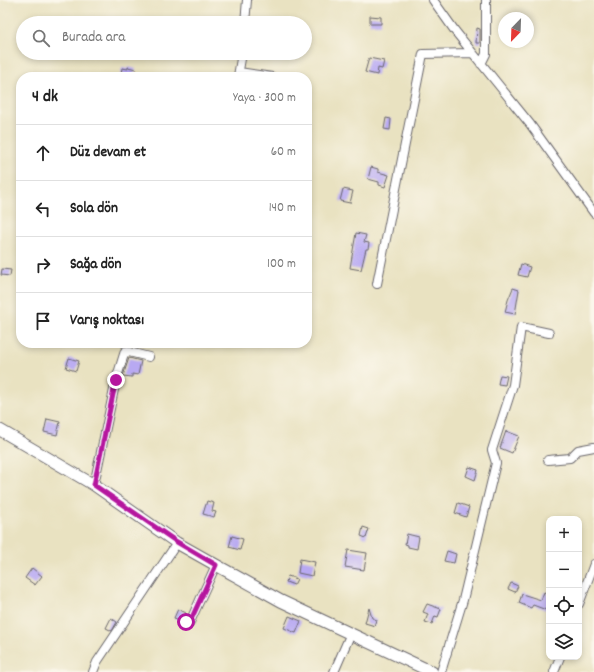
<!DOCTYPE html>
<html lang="tr">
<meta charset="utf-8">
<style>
:root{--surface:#fff;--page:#f6f6f6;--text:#222;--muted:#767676;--line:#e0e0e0}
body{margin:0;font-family:Dekko,sans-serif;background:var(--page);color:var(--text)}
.controls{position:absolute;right:12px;bottom:12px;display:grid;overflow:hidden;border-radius:8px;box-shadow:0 2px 6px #0003}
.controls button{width:36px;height:36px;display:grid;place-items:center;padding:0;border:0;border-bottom:1px solid var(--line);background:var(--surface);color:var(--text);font:20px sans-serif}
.compass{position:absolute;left:498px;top:12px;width:36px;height:36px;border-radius:50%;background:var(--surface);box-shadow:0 2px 6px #0003;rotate:203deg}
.stop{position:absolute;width:12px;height:12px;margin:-9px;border:3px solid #b5179e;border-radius:50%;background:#fff}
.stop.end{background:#b5179e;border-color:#fff;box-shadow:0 1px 4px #0008}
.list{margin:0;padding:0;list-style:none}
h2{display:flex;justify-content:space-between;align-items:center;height:52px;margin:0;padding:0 16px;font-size:17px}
h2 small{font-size:13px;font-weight:400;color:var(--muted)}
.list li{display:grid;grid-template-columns:26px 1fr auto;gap:12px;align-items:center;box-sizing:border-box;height:56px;padding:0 16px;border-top:1px solid var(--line)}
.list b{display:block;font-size:15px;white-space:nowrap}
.list em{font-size:13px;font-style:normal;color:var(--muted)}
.icon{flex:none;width:22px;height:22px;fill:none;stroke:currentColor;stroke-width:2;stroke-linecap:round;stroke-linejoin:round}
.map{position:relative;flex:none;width:594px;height:672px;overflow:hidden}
.search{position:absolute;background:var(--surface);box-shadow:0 2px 6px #0003;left:16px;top:16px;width:296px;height:44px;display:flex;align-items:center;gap:10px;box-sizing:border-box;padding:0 14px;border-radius:22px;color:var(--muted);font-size:15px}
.panel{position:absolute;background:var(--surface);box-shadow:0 2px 6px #0003;left:16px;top:72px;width:296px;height:276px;border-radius:16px}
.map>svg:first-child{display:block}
.building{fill:#b8a9f2}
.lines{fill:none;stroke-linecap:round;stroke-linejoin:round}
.minor-casing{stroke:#68656a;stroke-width:10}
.secondary-casing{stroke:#68656a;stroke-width:13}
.minor{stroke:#fff;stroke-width:8}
.secondary{stroke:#fff;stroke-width:11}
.route{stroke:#b5179e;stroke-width:5}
</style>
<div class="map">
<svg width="594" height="672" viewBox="0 0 594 672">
<rect width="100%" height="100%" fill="#fbf7ec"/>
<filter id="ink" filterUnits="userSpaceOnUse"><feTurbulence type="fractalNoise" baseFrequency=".025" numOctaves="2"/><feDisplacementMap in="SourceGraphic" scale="8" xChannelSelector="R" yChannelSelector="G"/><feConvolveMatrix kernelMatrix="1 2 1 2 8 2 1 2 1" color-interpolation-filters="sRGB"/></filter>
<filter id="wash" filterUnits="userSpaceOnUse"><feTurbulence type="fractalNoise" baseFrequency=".012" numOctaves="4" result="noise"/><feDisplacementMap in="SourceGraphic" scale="16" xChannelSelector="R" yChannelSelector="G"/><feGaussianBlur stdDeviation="0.9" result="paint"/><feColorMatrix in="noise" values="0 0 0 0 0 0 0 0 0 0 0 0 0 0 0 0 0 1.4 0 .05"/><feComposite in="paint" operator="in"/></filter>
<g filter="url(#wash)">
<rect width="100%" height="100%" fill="#e9e2c1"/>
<g id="blocks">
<path class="building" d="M370,16L381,17V24H370Z
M477,28L480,29V43H476Z
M369,58L384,61L382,69L378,68L377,75L365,72Z
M128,67L136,69L133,77H124V75L121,73L122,68L128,69Z
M386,118L391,119L390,130L384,129Z
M371,167L378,169V172L389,175L385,187L379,185V182L368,179Z
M343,189L353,191L350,203L340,201Z
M356,233L366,235L364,242L369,243L368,249H366L361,270L350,268Z
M521,264L530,267L527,277L518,275Z
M2,269L11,270L10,276L1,275Z
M513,288L519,290L515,314L505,312L508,300Z
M69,358L79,361L76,371L66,368Z
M129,358L141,361L138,375L132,374V377L123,376Z
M500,375L507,376L505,385L498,384Z
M47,419L60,422L57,435L44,432Z
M506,431L519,436L512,453L500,448Z
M469,467L478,470L475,480L466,476Z
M207,501L214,503L212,511L216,512L214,517L203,514Z
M458,503L469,507L466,517L455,513Z
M363,527L369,529L366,538L361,536Z
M407,534L419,537L417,549L408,547V545L405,544Z
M232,536L243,539L240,550L229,547Z
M348,550L367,553L364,570L345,567Z
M447,551L456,554L454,563L444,561Z
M300,559L315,562L312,576L298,573Z
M32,568L42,576L35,585L25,578Z
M288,576L297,579L294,585L286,582Z
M511,583L518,586L515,592L508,589Z
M544,592L549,594V611L533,605L531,608L519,603L522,594L541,600Z
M427,604L441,609L438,617L435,616L432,624L425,622L428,614L423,612Z
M369,608L372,618L377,620L375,626L365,623Z
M178,609L186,613L180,620L174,618Z
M289,616L301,621L296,633L284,628Z
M111,618L117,622L112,631L106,628Z"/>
</g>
</g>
<g filter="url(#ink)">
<use href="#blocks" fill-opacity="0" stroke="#68656a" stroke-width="1"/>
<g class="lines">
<g class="minor-casing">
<path id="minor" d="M433,0L455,31L530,124L594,213
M245,23L247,0
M481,64L486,54V0
M239,72L272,77
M238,76L242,53
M377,284L423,54L472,53
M548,460L570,458L578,450L594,447
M94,485L116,380L125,351L149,357
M579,604L594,564
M185,622L189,624L216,565
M93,672L97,662L177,543
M334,672L351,633
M441,672L463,600L496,463L492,450L513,385L521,327L549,333
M554,672L560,657"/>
</g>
<g class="secondary-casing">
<path id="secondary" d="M0,430L94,485L177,543L216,565L281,601L432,672"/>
</g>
<use href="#minor" class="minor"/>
<use href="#secondary" class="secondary"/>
</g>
</g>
<g class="lines" filter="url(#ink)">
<path class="route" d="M116,380L94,485L177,542L216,565L189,624L186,622"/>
</g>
</svg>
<div class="controls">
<button>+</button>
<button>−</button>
<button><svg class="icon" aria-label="locate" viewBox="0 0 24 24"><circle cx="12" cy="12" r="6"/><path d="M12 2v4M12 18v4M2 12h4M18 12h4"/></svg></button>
<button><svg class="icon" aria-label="layers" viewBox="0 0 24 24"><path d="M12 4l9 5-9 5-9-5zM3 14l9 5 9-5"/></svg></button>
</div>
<svg class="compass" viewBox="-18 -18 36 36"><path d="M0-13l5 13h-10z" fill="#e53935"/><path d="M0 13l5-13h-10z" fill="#767676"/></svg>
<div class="stop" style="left:186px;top:622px"></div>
<div class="stop end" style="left:116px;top:380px"></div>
<div class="search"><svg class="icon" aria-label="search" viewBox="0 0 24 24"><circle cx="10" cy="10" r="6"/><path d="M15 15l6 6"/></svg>Burada ara</div>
<section class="panel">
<h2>4 dk<small>Yaya · 300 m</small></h2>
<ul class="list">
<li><svg class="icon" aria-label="ahead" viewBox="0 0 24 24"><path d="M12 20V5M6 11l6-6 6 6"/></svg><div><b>Düz devam et</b></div><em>60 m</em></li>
<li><svg class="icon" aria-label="left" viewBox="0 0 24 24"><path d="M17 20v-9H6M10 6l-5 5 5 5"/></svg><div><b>Sola dön</b></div><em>140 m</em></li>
<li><svg class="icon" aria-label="right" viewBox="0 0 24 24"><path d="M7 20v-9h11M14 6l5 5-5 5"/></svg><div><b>Sağa dön</b></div><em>100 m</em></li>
<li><svg class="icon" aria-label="arrive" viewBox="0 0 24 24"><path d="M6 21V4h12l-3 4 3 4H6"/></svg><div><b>Varış noktası</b></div></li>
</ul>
</section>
</div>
